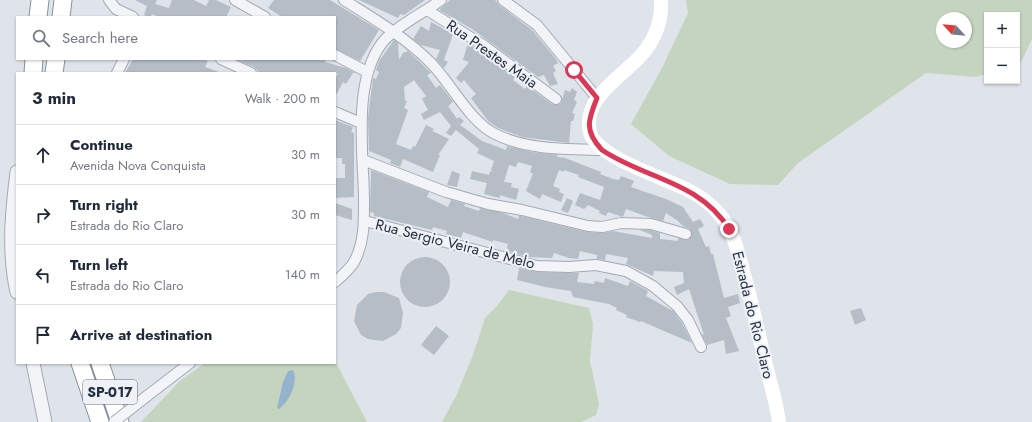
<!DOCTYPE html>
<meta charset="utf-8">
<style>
:root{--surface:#fff;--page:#f2f2f3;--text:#1f2937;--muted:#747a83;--line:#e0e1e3}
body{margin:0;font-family:Jost,sans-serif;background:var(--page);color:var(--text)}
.controls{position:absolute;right:12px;top:12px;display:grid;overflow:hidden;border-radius:0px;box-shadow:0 1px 3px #0004}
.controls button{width:36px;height:36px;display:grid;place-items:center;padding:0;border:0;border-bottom:1px solid var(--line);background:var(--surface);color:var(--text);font:20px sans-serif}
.compass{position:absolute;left:936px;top:12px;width:36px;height:36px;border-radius:50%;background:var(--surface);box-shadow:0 1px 3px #0004;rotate:296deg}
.stop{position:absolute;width:12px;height:12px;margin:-9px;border:3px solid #db3756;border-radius:50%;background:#fff}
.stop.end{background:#db3756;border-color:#fff;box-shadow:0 1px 4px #0008}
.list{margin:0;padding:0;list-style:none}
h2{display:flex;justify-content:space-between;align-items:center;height:52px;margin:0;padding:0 16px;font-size:17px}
h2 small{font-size:13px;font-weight:400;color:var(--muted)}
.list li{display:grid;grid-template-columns:26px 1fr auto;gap:12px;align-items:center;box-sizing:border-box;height:60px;padding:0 16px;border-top:1px solid var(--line)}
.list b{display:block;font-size:15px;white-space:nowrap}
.list p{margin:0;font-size:13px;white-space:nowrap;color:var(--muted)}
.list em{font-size:13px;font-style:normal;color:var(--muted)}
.icon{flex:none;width:22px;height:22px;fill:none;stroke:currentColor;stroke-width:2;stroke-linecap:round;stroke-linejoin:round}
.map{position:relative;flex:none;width:1032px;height:422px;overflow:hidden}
.search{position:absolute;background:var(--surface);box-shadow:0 1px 3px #0004;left:16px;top:16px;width:320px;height:44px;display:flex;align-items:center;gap:10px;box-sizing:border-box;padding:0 14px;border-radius:0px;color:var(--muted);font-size:15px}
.panel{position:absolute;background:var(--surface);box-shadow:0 1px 3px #0004;left:16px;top:72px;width:320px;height:292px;border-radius:0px}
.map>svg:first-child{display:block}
.green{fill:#c5d4bf;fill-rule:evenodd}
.water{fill:#96b3cd}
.building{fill:#b5bdc7}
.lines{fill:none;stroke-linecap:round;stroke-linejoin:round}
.minor-casing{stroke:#a4aab4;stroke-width:12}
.tertiary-casing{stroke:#a4aab4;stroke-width:15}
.trunk-casing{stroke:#8591a2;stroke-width:19}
.minor{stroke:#f2f4f7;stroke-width:10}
.tertiary{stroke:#f2f4f7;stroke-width:13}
.secondary{stroke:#fff;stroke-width:14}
.trunk{stroke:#fff;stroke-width:17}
.minor-bridge-casing{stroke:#a4aab4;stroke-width:12;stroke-linecap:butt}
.minor-bridge{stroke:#f2f4f7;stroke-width:10}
.route{stroke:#db3756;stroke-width:5}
.labels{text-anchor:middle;stroke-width:4;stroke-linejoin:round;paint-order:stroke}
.shield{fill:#eef2f7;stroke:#626b78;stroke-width:1}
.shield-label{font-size:14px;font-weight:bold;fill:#263142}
.street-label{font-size:15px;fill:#263142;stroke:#eef2f7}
</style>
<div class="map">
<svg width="1032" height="422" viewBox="0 0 1032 422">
<rect width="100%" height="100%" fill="#dfe3ea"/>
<path class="green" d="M686,0H1032V39L1019,66H1017V15H987V74L975,77L926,73L798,163L778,185L730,184L669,156L631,124L662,68L688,13ZM942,18H966V42H942Z
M509,290L589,308L593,324L590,361L599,404L596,415L581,422H442L456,396L473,355L485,318L497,306Z
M335,361L367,422H141L179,382L205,363H335Z"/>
<path class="water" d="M293,370C299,382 289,402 279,409L277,408L283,382L288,371Z"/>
<path class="building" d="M135,0H157L155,4L169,8L172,0H194L206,6L209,0H216L231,7L226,17H160L152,14L150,17L144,15L147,6Z
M274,0H330L379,30L360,61L335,49V17H282L268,8Z
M359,0H425L404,15L400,14L398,18Z
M450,0H495L499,5L532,30L556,59L558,63L553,66L556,71L553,73L558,84L550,86L544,75L538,77L472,29L439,10Z
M431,22L453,34L444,60L448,62L444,68L436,59L440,50L421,45L413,39L421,26L429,31Z
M394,40L398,43L399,60L403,53L408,51L425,67L431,73L427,75L436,88L440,85L453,102L448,106L457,119L459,117L464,121L460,125L482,141L506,150L507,146L532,152L557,155V157L565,158L601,172L600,174L613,179L619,180L621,176L634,181L631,187L666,199L683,207L693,222L700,219L704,226L698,229L706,247L709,246L711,254H713L724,298L738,294L740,303L728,307L731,316L726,318L739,351L726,354L724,340L707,345L701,333L704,335L689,289L677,295L674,287L684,283L683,272L654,271L653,276L626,264L628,258L606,254L605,260L597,259V255L580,251L578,259L569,258L554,253L552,258L528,257L506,251L508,244L493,240V242L463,232L461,238L446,234L447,231L433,227L432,230L374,216V213L370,212L371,170L429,192L427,197L448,207L451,200L465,204L464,206L479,211L480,208L503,213L518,219L519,216H521L587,232L602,233L613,231L652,238V235L640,230H650L660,233V239L678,241V238L688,240L692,235L690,229L683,226L678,221L666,213L663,221L648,217L626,209L623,217L608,212L606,216L599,213L600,211L588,205L584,209L575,205L580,193L600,200L604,187L578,177L579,175L564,170V172L559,170L553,186L560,189L559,192L564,194L561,202L542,194L540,199L526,191L533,173H530L532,166L518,162L516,167L509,165L504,182L512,183L511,187L519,189L516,200L500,195V198L484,194L487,183L470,179L472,171L489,175L490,171L493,172L491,170L494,161L477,153L479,149L456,130L451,136L446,133L451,126L440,112L424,120L421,114L428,110L422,99L426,96L414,80L404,87L405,101H407L404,108L408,110L396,144L411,150L413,146L415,147L426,125L434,129L432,131L449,139L438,155H440L433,172L403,159L400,167L390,163L391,160L369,151L368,117L373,78L376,79L379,72L376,70L379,61Z
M468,43L515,77L513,80L525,89L527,86L552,104L558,105L561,103L565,90L570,92L572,88L577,92L574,100L577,102L572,113L575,114L573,121H571L569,143L522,137L498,128L488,121L471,98L476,94L464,80L461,83L456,78L469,62L463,60Z
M133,59H203L208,61L205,67L219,72L125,73Z
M236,59H326L325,62L346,68L355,73H353L346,84L343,82L335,97V80L338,73H260L254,67Z
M335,120L353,127L351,132L354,133V197L335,198V178H345V164H342V158H335Z
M452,171L460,174L457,187L447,185Z
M567,198L573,201L568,213L561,210Z
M335,203L352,209V220L335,215Z
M400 282a25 25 0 1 1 50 0a25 25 0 1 1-50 0Z
M519,268L537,272L579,273L577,282L594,284L595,281L604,283L605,278L628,286L630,281L648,291L646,296L673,311L682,323L692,343L641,321L640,322L626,317L627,315L616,310L617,308L609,304L573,297L571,291L545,287L517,280Z
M376,292H384L399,298L403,313L401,328L396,334L383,341L368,339L361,335L354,321L357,305L368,294Z
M861,308L866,320L855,325L850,311Z
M436,326L449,336L434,355L421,345Z"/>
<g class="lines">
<g class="minor-casing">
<path id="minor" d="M109,0L116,9L133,17
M235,0L265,17
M344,0C374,19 405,37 430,62C451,83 469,121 495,134C527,150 566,149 602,150
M503,0L537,25L597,98
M427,10L483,45L556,99
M335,55L367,72
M221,59L251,73
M117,73L124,59
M335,112L361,123
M363,160L446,192L488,204L522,210L588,226L602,227L621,223L651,224L686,234
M365,221L537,266L569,267L596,265L626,271L653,286L677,306L688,320L701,347
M335,282C342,276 349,270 354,262C365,242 364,219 364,197C363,151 353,81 382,43C393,28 425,12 441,0
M147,396L190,363"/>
</g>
<g class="tertiary-casing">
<path id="tertiary" d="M17,172C12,212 8,252 17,292
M33,363L45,422"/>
</g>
<g class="trunk-casing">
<path id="trunk" d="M38,17L40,0
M61,17L63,0
M33,73L34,59
M54,73L56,59
M80,363L100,422
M100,363L120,422"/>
</g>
<use href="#minor" class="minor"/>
<use href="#tertiary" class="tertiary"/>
<path class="secondary" d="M661,0C662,17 657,34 647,48C629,74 581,95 590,132C596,157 662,177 686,189C699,195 712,205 721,216C735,234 739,257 745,278C752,304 758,331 764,357C769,379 776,400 779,422"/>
<use href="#trunk" class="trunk"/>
<g class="minor-bridge-casing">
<path id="minor-bridge" d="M114,422L147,396"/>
</g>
<use href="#minor-bridge" class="minor-bridge"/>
</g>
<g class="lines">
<path class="route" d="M574,70L597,98C588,120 584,131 602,150C645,179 699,181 729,229"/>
</g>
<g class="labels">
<rect class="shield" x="83" y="380" width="54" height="24" rx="3"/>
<g class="shield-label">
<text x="110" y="397">SP-017</text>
</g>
<g class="street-label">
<text transform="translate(492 54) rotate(35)" y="5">Rua Prestes Maia</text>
<text transform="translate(455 244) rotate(14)" y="5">Rua Sergio Veira de Melo</text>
<text transform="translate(753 315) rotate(76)" y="5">Estrada do Rio Claro</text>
</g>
</g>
</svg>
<div class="controls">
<button>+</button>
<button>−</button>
</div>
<svg class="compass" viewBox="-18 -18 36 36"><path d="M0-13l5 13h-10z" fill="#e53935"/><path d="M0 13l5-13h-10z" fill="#747a83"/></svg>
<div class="stop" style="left:574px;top:70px"></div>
<div class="stop end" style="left:729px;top:229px"></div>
<div class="search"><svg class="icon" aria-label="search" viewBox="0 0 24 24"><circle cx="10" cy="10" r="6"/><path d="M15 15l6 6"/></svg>Search here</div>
<section class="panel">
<h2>3 min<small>Walk · 200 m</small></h2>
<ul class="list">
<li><svg class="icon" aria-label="ahead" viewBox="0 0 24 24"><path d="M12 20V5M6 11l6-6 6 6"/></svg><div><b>Continue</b><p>Avenida Nova Conquista</p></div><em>30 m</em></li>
<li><svg class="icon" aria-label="right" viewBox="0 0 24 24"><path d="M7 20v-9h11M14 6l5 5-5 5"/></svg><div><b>Turn right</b><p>Estrada do Rio Claro</p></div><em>30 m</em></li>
<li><svg class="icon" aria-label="left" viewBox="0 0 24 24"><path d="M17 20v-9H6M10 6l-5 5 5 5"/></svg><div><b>Turn left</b><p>Estrada do Rio Claro</p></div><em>140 m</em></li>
<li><svg class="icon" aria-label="arrive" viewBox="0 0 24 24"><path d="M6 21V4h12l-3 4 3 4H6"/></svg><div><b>Arrive at destination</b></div></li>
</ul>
</section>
</div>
